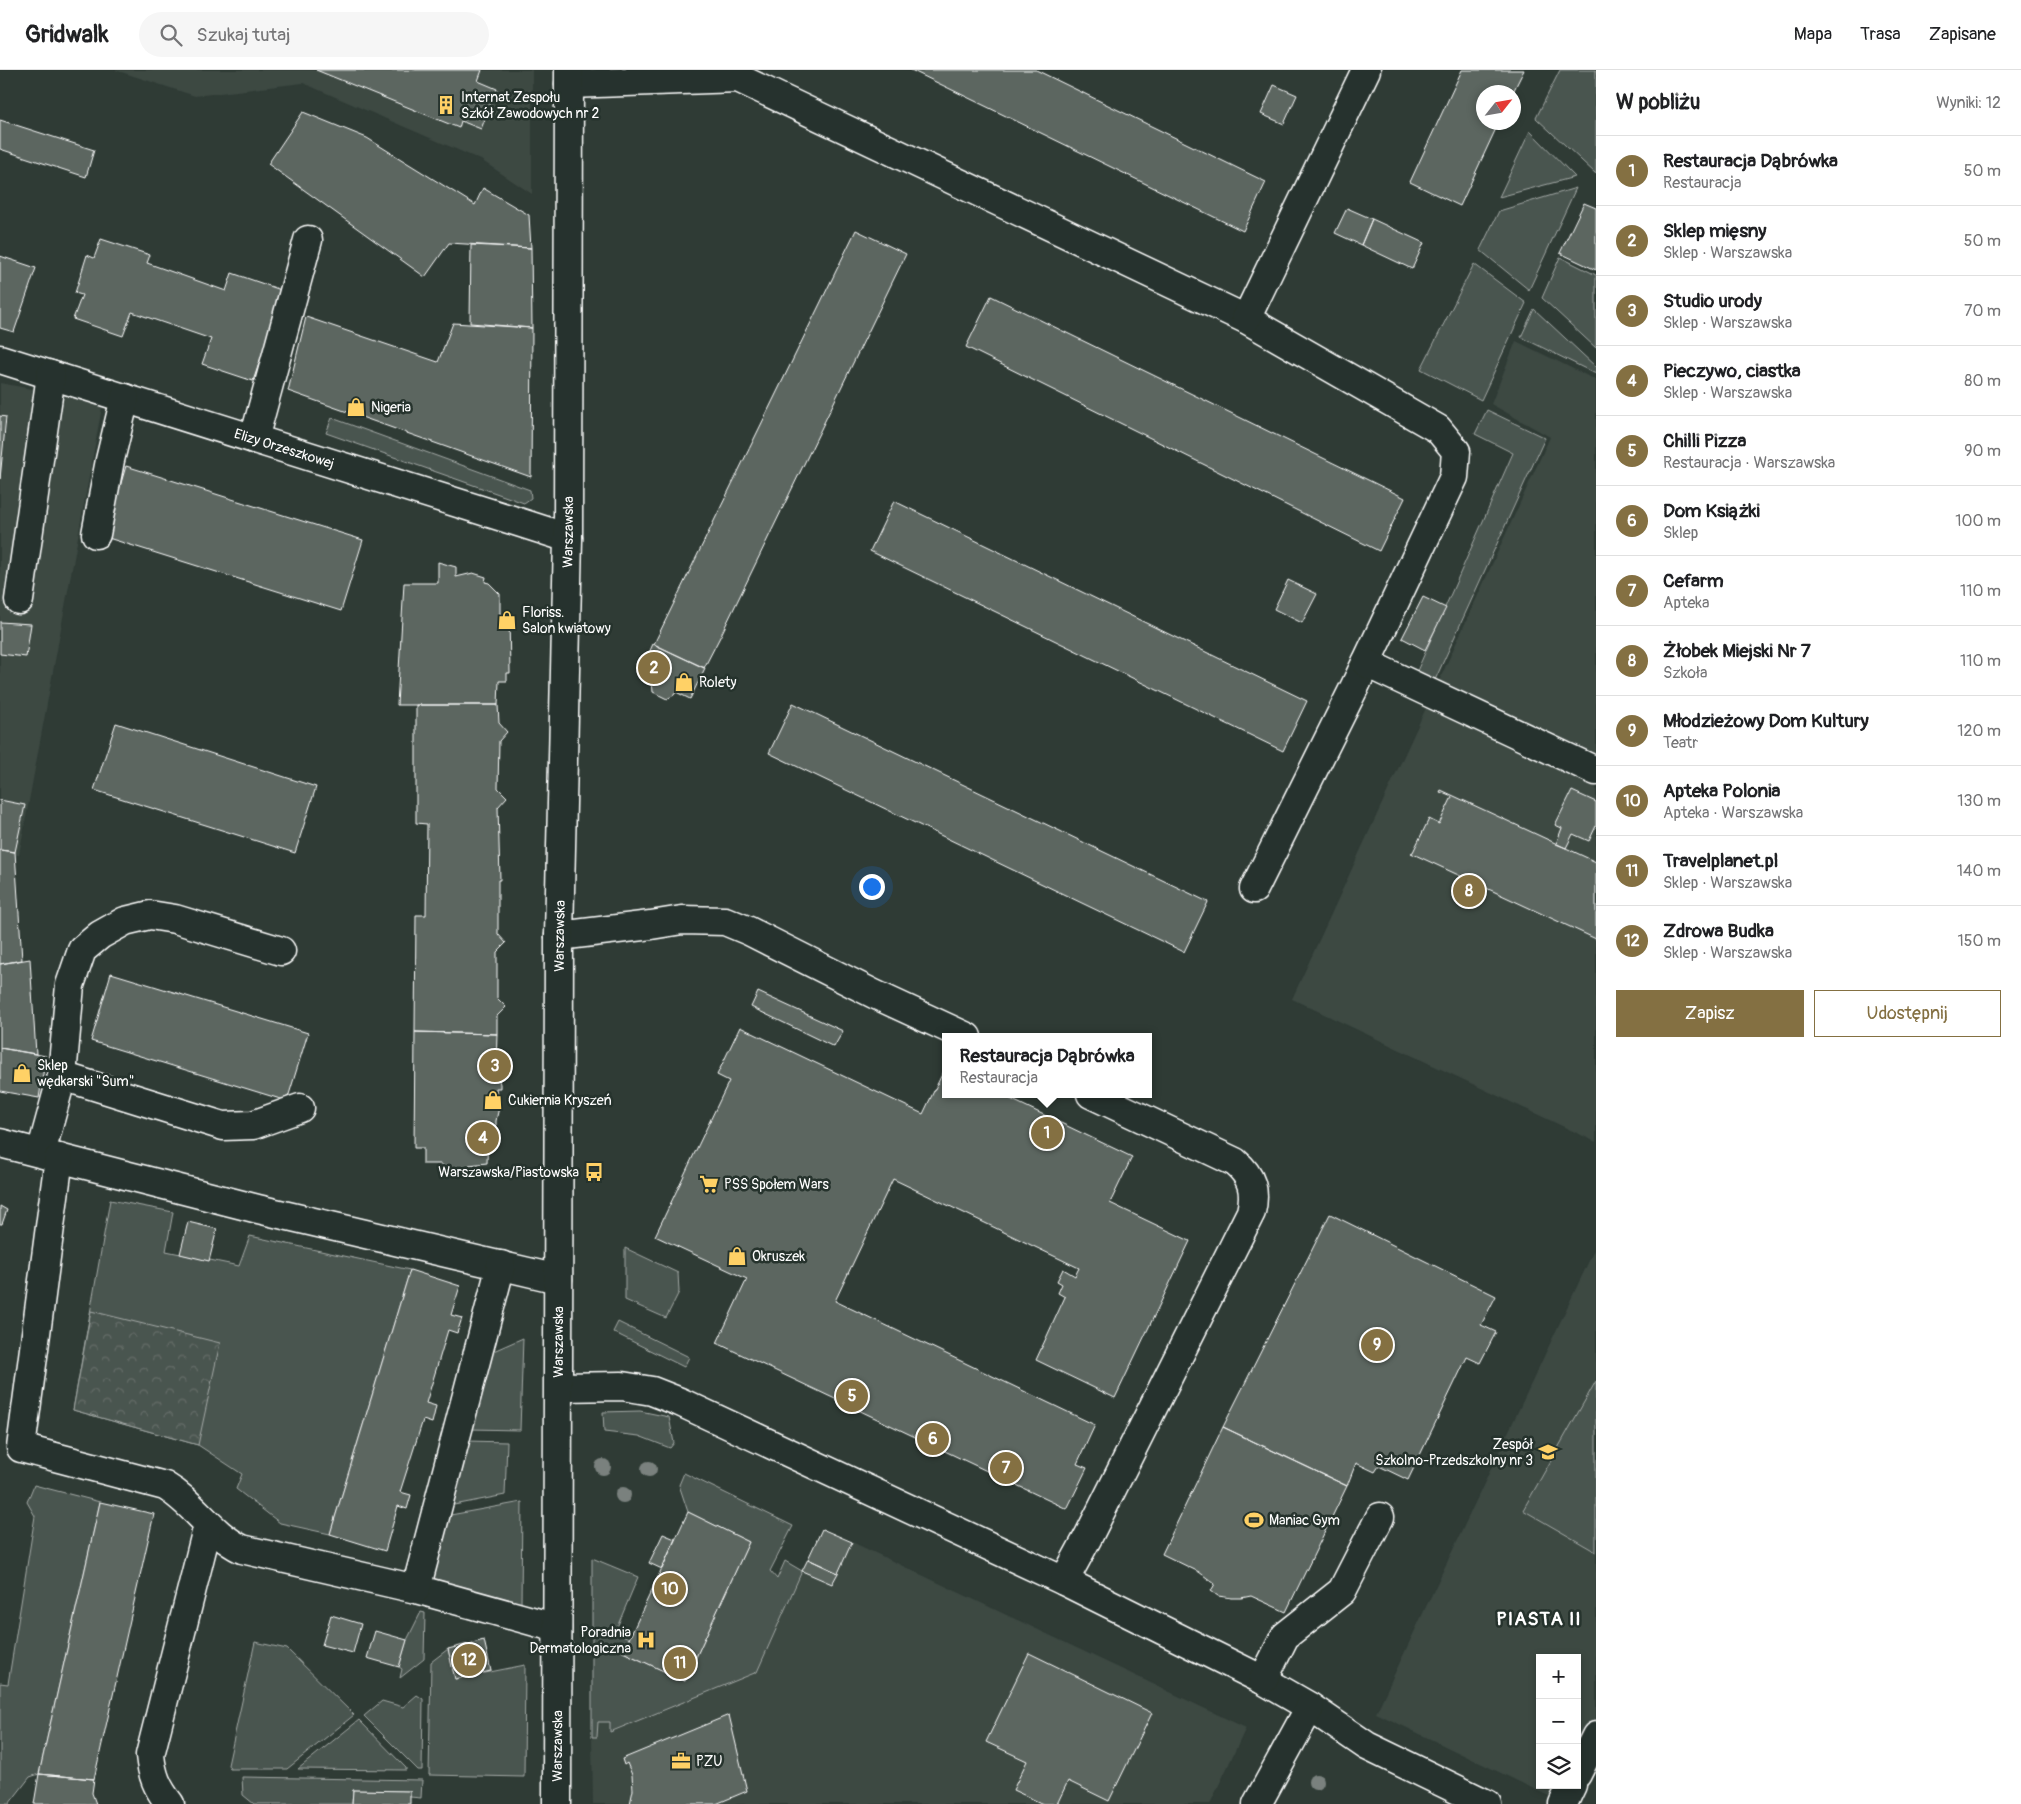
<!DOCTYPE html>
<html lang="pl">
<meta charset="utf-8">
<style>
:root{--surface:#fff;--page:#f6f6f6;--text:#202124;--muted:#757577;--line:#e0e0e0;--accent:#847042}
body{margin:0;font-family:Pangolin,sans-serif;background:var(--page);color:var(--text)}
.controls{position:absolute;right:15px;bottom:15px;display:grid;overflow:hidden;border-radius:0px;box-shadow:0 2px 8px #0003}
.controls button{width:45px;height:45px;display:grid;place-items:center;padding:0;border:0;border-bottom:1px solid var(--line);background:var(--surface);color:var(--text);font:25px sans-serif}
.compass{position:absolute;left:1476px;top:15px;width:45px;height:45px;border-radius:50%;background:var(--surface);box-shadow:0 2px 8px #0003;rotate:59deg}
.you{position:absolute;left:871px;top:816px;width:18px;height:18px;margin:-12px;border:4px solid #fff;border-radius:50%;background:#1a73e8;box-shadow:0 0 0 8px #1a73e833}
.badge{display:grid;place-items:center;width:32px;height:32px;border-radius:50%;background:var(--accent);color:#fff;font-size:16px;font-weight:700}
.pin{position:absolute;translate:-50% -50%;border:2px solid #fff;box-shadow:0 1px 5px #0006}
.popup{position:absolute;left:942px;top:963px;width:210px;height:65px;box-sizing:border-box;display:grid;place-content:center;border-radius:0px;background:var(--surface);filter:drop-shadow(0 1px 4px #0005);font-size:16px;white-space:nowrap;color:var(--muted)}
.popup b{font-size:19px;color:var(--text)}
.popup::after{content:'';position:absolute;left:50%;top:100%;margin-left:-10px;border:10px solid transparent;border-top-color:var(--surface)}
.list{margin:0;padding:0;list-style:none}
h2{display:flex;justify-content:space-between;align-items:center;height:65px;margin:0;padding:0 20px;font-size:21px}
h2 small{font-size:16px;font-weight:400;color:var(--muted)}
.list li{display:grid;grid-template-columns:32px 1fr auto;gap:15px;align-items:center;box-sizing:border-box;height:70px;padding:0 20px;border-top:1px solid var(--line)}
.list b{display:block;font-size:19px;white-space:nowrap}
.list p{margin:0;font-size:16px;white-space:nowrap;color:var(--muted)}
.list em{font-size:16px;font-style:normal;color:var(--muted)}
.actions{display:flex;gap:10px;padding:15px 20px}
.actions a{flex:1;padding:11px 0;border:1px solid var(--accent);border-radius:0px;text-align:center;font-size:18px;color:var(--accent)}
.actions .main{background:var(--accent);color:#fff}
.icon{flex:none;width:28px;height:28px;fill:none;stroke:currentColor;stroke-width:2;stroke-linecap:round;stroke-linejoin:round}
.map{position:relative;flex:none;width:1596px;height:1734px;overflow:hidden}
header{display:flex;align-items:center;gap:30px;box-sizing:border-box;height:70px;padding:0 25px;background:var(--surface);border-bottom:1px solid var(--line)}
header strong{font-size:24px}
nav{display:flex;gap:28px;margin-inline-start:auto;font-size:18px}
.search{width:350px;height:45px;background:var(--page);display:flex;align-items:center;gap:12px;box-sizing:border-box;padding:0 18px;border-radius:28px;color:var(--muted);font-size:19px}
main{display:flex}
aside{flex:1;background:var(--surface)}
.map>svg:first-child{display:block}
.built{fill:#3c4842}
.grass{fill:#4a544f;stroke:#a4aaa7}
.park{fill:url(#park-crowns);stroke:#a4aaa7}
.building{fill:#5b6661;stroke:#fff}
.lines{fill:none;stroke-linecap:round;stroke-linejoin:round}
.minor-casing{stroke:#fff;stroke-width:31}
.minor{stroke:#26332d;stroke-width:28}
.tree{fill:#7a817e}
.labels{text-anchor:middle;stroke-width:5;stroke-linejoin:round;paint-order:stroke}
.poi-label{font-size:14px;fill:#fff;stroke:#26332d;text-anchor:start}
.street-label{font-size:14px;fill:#fff;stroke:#26332d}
.district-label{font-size:19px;font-weight:bold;letter-spacing:1px;fill:#fff;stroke:#26332d}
</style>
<header>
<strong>Gridwalk</strong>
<div class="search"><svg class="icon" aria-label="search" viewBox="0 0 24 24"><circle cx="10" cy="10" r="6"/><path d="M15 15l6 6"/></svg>Szukaj tutaj</div>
<nav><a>Mapa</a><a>Trasa</a><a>Zapisane</a></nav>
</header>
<main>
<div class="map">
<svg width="1596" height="1734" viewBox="0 0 1596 1734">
<defs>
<pattern id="park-crowns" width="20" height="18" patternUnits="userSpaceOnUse" patternTransform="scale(1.25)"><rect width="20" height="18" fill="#4a544f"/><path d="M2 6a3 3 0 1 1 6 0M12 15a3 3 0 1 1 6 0" fill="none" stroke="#656e69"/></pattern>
</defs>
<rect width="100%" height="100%" fill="#2f3b35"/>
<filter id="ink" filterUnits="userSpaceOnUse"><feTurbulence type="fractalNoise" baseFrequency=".02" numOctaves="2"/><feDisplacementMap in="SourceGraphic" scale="10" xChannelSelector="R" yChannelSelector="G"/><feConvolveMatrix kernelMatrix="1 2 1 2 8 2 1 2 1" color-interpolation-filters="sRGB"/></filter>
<g filter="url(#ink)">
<path class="built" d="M115,0H532V124L481,90L303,13L195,26Z
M1516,271L1596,310V686L1438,613L1550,367L1491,334Z
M0,313L103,332L19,785L0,784Z
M1426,638L1596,713V1072L1292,929Z
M1596,1176V1699L1577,1690V1588H1540V1715H1560L1553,1728L1376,1643Z
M852,1472L1246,1658L1210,1734H593L592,1667H597L598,1652H610V1662L757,1602L802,1501L832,1514Z"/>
<path class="grass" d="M1560,0H1596V104L1536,48Z
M1530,61L1575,107L1499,127Z
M1576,118L1529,220L1480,180L1499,141Z
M1560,187L1596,205V278L1542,228Z
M1474,194L1526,233L1481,330L1421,299Z
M1534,239L1596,297V304L1521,267Z
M1487,340L1545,368L1435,610L1417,601L1513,383L1475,364Z
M332,348L530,420L531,428L524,433L326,363Z
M110,1130L173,1142L166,1181L239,1196L250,1166L410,1200L330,1464L280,1453L236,1419L242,1404L198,1375L73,1340Z
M625,1178L678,1203L679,1222L666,1248L625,1230Z
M618,1252L689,1287L684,1297L613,1262Z
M523,1268L520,1360L470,1359L489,1283Z
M1596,1311V1482L1523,1440Z
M640,1341L669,1347L674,1373L670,1378L639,1366L604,1362L603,1342Z
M467,1371L507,1372L505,1425L449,1436Z
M684,1403L793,1456L770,1501L777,1509L785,1491L802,1501L757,1602L610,1662V1652H598L597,1667H592V1488L638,1507L615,1562L629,1568L623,1582L685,1611L749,1472L688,1442L679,1415Z
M34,1415L100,1432L39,1704L30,1707L9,1734H0V1613L8,1614L35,1446L27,1432Z
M522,1432L521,1534L432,1509L445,1446Z
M421,1542L425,1543L424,1589L400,1608L402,1599L399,1597L407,1570Z
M255,1572L287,1579L354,1645L287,1699H230L228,1695Z
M448,1579L455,1609L525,1595L524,1707L429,1705L431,1592Z
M417,1625L423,1629L422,1700H418L364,1646L382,1631L403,1637Z
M359,1650L406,1698V1700L298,1699Z
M242,1707L422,1710L421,1728L410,1727V1721L353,1720L352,1734H254L243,1725Z"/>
<path class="park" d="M91,1241L220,1273L198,1375L73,1340Z"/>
<path class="building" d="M316,0H482L478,11L497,19L481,59L461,51L459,58Z
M911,0H1036L1266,112L1243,161Z
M1462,0H1524L1513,22H1484V52H1499L1460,136L1410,112Z
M1274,15L1297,25L1284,54L1261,44Z
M303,42L367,68L475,135L483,118L529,145L531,178L449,173L425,207L268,94Z
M0,50L94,80L86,107L0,79Z
M1584,133L1596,138V200L1560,183Z
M1347,138L1372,149L1361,175L1335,163Z
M1372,149L1424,173L1412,199L1361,175Z
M856,160L906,184L720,567L704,598L654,574Z
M101,169L150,185L147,193L226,221L232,203L284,221L253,311L202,294L211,269L132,242L123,266L73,249L82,225L75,223L87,185L94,188Z
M471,175L531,178L532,258L470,253Z
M0,186L36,198L14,262L0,258Z
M991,226L1405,428L1379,481L966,277Z
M306,247L438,292L453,253L532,258L531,407L288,321Z
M0,346L6,347L0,409Z
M126,396L363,470L341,541L105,467Z
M894,431L1307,631L1283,681L870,481Z
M438,492L456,497V507L473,503L486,507L485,512L489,513L500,524V544L509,545L510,603H507V611H499L498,635H397L404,513H438Z
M1288,510L1317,524L1302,553L1274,539Z
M1423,527L1446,538L1425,580L1402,568Z
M0,552L31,554L26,587L0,584Z
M653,574L705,598L690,629L676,622L674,625L667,629L653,622L652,611L639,605Z
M793,633L1208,832L1184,882L769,683Z
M416,635H498L499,653L507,662L499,671L498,718L507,727L498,737L500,810H498V864L506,873L497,882V928L506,937L497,946V964L415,962L416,845H426L427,754L416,753Z
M116,653L316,717L295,783L94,720Z
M1441,720L1596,792V869L1411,783L1413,782L1429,749L1439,754L1452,727L1440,722Z
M1572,721L1596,732V756L1589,771L1573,764L1566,778L1556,774L1562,758L1555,755Z
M0,730L25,735L15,782L0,780Z
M0,780L15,782L22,890L0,894Z
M30,889L36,984L0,978V894Z
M111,903L308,963L287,1031L91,971Z
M758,922L843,961L834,977L751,937Z
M740,957L923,1044L945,998L946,1024H1000L1132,1087L1110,1133L1190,1171L1115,1328L1036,1290L1065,1227L1058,1223L1062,1214L1057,1211L1063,1199L1075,1206L1079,1198L893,1109L835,1231L1095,1355L1077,1394L1087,1398L1067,1439L717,1273L747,1209L655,1166L729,1011L717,1005Z
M415,962L497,964L496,999L500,1014V1018H496L497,1031H500L499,1037L496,1051V1061L488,1060L487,1093L469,1095V1096L465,1099L457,1101L447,1099L441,1094H423V1078H414Z
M0,978L46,986L39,1028L0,1021Z
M0,1136L7,1140L2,1154H0Z
M1330,1144L1496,1226L1481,1255L1496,1262L1480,1293L1467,1287L1408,1410L1379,1396L1375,1402L1356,1393L1347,1416L1223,1357Z
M188,1152L217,1159L209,1191L180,1184Z
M410,1200L460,1216L451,1245L462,1248L457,1263L448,1260L426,1333L436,1336L434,1345L432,1353L423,1350L400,1422L411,1425L407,1439L398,1436L385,1481L330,1464Z
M1223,1357L1347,1416L1286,1542L1251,1526L1241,1528H1232L1218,1526L1211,1521L1215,1514L1199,1502L1162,1484Z
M100,1432L154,1444L94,1709L39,1704Z
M688,1442L749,1472L685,1611L623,1582Z
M822,1459L852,1472L838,1503L808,1489Z
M663,1464L675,1469L662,1499L649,1493Z
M808,1489L838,1503L832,1514L802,1501Z
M331,1545L361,1554L353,1583L322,1575Z
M375,1561L407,1570L399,1597L367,1588Z
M484,1570L491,1601L455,1609L448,1579Z
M1029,1583L1152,1643L1109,1731L1068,1711L1057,1734H1043L1013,1720L1027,1691L986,1672Z
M729,1645L747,1721L716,1734H630L633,1720L632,1705L627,1693L624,1695L622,1689Z
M39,1704L94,1709L92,1723L96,1734H34Z
M353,1720L410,1721V1734H352Z"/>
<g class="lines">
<g class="minor-casing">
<g id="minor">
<path d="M569,14L738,8L1246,249L1438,359L1456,381L1454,407L1355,616L1254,819"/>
<path d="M1246,249L1366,0"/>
<path id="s1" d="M0,289C189,349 379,407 568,468"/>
<path d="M254,369L308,170"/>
<path d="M96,464L110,390L125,328"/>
<path d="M19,530L51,305"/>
<path d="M1366,593L1596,701"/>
<path d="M559,866L651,855L682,850L725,851L749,861L874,924L967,967"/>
<path d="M62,1006L223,1056L253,1055L300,1038"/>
<path d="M0,1073L258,1139L558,1209"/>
<path d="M41,1083L62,1006L70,915L82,880L100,865L125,851L150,845L175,849L281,881"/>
<path d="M59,1088L21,1378L165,1416C194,1433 211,1464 242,1479L416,1519L557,1558"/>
<path d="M560,1317L622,1316L652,1321L680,1332L1064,1511L1263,1610L1310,1637L1367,1676L1487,1734"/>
<path d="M1064,1511L1088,1467L1251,1142C1256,1121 1252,1106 1235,1092L1091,1024"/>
<path d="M416,1519L501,1195"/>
<path d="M1263,1610L1285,1566L1342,1521L1380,1447"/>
<path d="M1577,1704L1596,1666"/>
<path d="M170,1734C157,1718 152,1705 150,1685L208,1455"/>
<path id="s2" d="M557,1734L559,866L568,468L569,0"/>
<path d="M1257,1734L1310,1637"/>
<path d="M1563,1734L1572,1715"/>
</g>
</g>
<use href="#minor" class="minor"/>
</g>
<g class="tree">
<circle cx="603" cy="1397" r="8"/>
<circle cx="649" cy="1399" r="8"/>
<circle cx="623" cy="1425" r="8"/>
<circle cx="1316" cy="1712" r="8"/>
</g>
</g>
<defs>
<g id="building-bare" transform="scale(1.5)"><path d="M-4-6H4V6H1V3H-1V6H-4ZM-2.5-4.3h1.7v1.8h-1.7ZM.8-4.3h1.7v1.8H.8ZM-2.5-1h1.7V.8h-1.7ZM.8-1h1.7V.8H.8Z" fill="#ffd166" stroke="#26332d" stroke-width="2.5" paint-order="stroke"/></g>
<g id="shop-bare" transform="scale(1.5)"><path d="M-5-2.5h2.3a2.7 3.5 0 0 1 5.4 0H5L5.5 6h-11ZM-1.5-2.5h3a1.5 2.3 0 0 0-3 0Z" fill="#ffd166" stroke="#26332d" stroke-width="2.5" paint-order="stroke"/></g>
<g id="bus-bare" transform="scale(1.5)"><path d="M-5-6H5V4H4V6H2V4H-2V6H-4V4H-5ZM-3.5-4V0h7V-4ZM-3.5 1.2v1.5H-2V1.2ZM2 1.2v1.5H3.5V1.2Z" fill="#ffd166" stroke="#26332d" stroke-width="2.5" paint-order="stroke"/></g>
<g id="supermarket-bare" transform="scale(1.5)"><path d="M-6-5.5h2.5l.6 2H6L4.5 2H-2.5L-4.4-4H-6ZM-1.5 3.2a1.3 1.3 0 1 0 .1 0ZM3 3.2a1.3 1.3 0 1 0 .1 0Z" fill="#ffd166" stroke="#26332d" stroke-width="2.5" paint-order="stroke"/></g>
<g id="school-bare" transform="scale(1.5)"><path d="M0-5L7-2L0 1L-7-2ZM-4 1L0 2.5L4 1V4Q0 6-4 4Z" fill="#ffd166" stroke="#26332d" stroke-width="2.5" paint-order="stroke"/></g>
<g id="stadium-bare" transform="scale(1.5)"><path d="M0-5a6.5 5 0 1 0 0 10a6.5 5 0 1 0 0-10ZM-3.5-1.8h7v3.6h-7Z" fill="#ffd166" stroke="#26332d" stroke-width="2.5" paint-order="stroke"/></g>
<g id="hospital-bare" transform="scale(1.5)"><path d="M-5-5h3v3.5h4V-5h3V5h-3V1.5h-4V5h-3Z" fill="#ffd166" stroke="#26332d" stroke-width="2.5" paint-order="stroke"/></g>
<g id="office-bare" transform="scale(1.5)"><path d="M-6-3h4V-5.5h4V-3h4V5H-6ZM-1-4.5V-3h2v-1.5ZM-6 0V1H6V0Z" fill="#ffd166" stroke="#26332d" stroke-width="2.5" paint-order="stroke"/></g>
</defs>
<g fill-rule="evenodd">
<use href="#building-bare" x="446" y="35"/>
<use href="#shop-bare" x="356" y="337"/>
<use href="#shop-bare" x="507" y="550"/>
<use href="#shop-bare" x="684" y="612"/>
<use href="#shop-bare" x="22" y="1003"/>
<use href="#shop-bare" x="493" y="1030"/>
<use href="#bus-bare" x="594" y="1102"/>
<use href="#supermarket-bare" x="709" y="1114"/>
<use href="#shop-bare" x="737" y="1186"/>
<use href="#school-bare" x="1548" y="1382"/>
<use href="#stadium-bare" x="1254" y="1450"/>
<use href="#hospital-bare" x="646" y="1570"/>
<use href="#office-bare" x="681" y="1691"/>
</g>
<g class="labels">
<g class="poi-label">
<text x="461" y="32">Internat Zespołu<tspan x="461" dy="16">Szkół Zawodowych nr 2</tspan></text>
<text x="371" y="342">Nigeria</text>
<text x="522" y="547">Floriss.<tspan x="522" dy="16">Salon kwiatowy</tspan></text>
<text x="699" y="617">Rolety</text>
<text x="37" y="1000">Sklep<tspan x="37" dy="16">wędkarski "Sum"</tspan></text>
<text x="508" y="1035">Cukiernia Kryszeń</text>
<text x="579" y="1107" text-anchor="end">Warszawska/Piastowska</text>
<text x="724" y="1119">PSS Społem Wars</text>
<text x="752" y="1191">Okruszek</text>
<text x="1533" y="1379" text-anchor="end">Zespół<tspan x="1533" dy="16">Szkolno-Przedszkolny nr 3</tspan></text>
<text x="1269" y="1455">Maniac Gym</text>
<text x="631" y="1567" text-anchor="end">Poradnia<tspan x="631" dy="16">Dermatologiczna</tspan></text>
<text x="696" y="1696">PZU</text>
</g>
<g class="street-label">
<text dy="5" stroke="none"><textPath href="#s1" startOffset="298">Elizy Orzeszkowej</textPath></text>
<text dy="5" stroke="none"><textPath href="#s2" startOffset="1272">Warszawska</textPath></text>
<text dy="5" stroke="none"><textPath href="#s2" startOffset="868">Warszawska</textPath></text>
<text dy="5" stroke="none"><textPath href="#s2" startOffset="462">Warszawska</textPath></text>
<text dy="5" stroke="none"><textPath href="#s2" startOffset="58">Warszawska</textPath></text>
</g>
<g class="district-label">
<text x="1539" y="1555">PIASTA II</text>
</g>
</g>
</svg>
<div class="controls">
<button>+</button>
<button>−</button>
<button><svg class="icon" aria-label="layers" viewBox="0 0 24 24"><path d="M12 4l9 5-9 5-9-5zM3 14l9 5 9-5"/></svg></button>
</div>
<svg class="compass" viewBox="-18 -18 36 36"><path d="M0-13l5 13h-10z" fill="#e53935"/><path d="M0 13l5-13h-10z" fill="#757577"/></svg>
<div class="you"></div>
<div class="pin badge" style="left:1047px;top:1063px">1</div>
<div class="popup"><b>Restauracja Dąbrówka</b>Restauracja</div>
<div class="pin badge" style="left:654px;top:598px">2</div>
<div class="pin badge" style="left:495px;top:996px">3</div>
<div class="pin badge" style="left:483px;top:1068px">4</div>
<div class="pin badge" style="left:852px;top:1326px">5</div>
<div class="pin badge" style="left:933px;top:1369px">6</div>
<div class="pin badge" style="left:1006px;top:1398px">7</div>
<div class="pin badge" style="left:1469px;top:821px">8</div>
<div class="pin badge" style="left:1377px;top:1275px">9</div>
<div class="pin badge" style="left:670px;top:1519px">10</div>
<div class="pin badge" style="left:680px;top:1593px">11</div>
<div class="pin badge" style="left:469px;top:1590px">12</div>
</div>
<aside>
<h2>W pobliżu<small>Wyniki: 12</small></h2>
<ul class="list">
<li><span class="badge">1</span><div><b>Restauracja Dąbrówka</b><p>Restauracja</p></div><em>50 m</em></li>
<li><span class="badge">2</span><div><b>Sklep mięsny</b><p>Sklep · Warszawska</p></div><em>50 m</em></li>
<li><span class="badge">3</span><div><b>Studio urody</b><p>Sklep · Warszawska</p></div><em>70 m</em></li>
<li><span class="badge">4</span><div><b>Pieczywo, ciastka</b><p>Sklep · Warszawska</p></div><em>80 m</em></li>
<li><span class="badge">5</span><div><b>Chilli Pizza</b><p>Restauracja · Warszawska</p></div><em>90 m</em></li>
<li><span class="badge">6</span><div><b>Dom Książki</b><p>Sklep</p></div><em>100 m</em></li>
<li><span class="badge">7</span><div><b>Cefarm</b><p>Apteka</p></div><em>110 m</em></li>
<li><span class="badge">8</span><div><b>Żłobek Miejski Nr 7</b><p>Szkoła</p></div><em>110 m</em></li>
<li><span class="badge">9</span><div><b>Młodzieżowy Dom Kultury</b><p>Teatr</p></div><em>120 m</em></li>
<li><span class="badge">10</span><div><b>Apteka Polonia</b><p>Apteka · Warszawska</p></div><em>130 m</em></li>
<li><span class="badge">11</span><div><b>Travelplanet.pl</b><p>Sklep · Warszawska</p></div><em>140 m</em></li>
<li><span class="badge">12</span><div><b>Zdrowa Budka</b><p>Sklep · Warszawska</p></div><em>150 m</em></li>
</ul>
<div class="actions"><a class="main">Zapisz</a><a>Udostępnij</a></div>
</aside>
</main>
